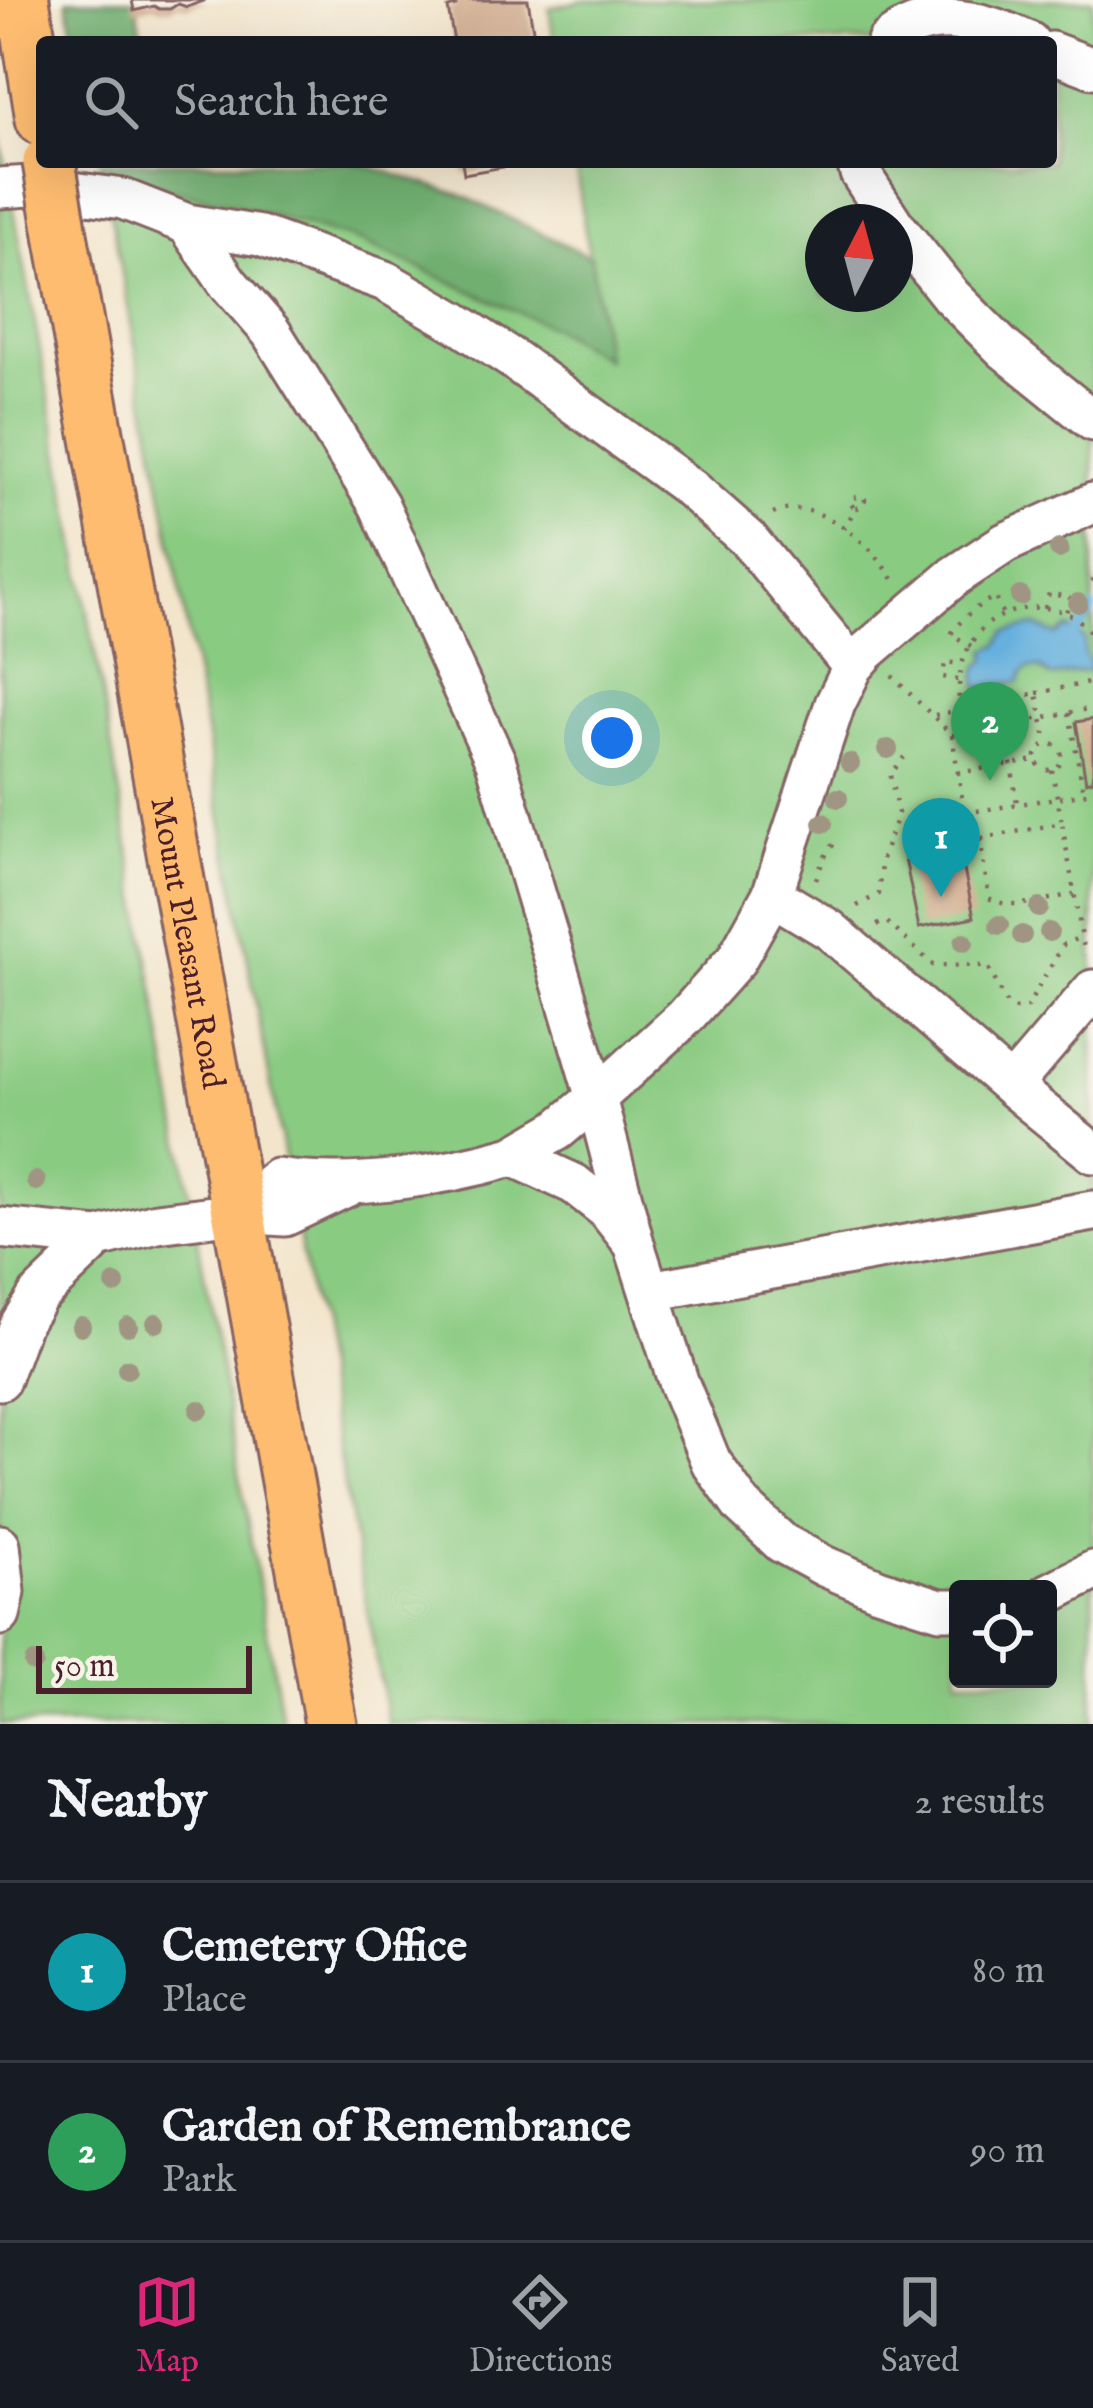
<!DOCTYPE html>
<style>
:root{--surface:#171b24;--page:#242831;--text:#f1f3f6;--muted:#9ea1a6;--line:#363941;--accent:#db2777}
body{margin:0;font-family:"IM FELL English",serif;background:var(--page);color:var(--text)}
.controls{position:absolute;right:36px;bottom:36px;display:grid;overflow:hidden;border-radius:12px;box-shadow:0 12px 48px #0002}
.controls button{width:108px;height:108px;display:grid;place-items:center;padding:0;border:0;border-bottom:3px solid var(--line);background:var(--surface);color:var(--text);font:60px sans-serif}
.compass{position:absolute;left:805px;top:204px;width:108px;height:108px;border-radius:50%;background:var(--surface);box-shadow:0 12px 48px #0002;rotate:6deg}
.scale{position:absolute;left:36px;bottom:30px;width:216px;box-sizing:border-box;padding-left:12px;border:6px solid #4a1f2b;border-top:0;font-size:33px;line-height:42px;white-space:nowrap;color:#4a1f2b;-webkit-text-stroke:9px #f7f3e8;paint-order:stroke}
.you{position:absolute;left:612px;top:738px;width:42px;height:42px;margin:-30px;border:9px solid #fff;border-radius:50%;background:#1a73e8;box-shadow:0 0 0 18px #1a73e833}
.badge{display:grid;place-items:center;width:78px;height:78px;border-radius:50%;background:var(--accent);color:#fff;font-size:39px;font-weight:700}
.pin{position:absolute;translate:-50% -99px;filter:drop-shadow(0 3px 6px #0008)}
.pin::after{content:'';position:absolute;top:63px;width:42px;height:36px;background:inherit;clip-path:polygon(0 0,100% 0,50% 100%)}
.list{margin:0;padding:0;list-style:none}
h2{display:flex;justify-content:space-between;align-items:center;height:156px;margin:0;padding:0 48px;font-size:51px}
h2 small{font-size:39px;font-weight:400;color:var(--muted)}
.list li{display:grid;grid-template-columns:78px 1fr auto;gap:36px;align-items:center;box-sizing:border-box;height:180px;padding:0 48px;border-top:3px solid var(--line)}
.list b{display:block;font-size:45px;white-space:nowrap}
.list p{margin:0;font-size:39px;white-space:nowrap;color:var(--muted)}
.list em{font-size:39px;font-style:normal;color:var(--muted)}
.icon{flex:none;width:66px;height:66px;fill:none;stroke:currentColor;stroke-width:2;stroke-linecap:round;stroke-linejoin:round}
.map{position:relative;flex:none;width:1093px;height:1724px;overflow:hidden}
.search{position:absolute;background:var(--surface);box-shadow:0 12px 48px #0002;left:36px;right:36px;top:36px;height:132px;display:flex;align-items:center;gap:30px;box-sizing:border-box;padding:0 42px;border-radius:12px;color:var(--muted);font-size:45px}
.sheet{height:516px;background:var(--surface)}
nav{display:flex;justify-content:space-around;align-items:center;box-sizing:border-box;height:168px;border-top:3px solid var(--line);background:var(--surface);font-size:33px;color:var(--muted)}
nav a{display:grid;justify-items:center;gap:6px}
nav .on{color:var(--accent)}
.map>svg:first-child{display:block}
.green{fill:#8acb82;stroke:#6a7556;stroke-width:3;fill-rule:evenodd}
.forest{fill:#6faf70;stroke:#5c674e;stroke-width:3}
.water{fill:#65b0de;stroke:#586884;stroke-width:3}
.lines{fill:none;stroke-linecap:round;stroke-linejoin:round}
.stream{stroke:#65b0de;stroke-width:9}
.building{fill:#cea788}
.minor-casing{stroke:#856463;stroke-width:45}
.major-casing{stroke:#856463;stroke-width:57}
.path{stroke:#856463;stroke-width:4.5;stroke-dasharray:3 9;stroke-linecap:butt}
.minor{stroke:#fff;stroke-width:39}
.major{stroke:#fdbc6f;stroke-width:51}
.major-bridge-casing{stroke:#856463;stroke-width:57;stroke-linecap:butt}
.major-bridge{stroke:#fdbc6f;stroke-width:51}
.tree{fill:#a09582}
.labels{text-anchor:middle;stroke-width:9;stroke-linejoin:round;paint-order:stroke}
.street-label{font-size:33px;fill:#4a1f2b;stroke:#f7f3e8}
</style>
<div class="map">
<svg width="1093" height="1724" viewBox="0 0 1093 1724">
<rect width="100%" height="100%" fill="#f7f3e8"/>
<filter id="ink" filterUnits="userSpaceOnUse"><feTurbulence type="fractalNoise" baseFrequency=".00833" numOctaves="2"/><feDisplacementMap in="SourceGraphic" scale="24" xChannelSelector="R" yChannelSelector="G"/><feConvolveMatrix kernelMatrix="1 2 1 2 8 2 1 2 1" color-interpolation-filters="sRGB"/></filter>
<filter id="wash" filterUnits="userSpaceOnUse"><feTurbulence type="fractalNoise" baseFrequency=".004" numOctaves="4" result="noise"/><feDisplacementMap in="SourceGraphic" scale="48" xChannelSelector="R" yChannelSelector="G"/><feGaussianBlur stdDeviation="2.7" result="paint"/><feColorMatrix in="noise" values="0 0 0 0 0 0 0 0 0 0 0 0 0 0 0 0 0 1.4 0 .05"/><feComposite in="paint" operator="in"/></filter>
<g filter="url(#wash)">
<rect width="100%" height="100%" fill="#f3e5cc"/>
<path class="green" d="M585,0H1093V1724H388L114,230L99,162H355L461,195L589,257L575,162H1051V42H554L549,8ZM823,222H895V294H823ZM958,1589H1048V1679H958Z
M0,135L72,522L283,1724H0Z"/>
<path class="forest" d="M67,0H135L144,42H75Z
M99,162H355L461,195L591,257L606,359L551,327L357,240L234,204L102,174Z"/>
<path class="water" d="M1035,626L1057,635L1068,628L1085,639L1084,653L1092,670L1052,677L1040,668H1028L1022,674L1020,682L979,689C976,674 973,670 987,659V650L998,645L1006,632Z"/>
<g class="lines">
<path class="stream" d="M1076,633L1093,609"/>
</g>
<g id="blocks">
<path class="building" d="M132,0H204V1L187,7L178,4L170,9H159L154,6L134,11Z
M455,0H528L535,42H454L448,8L456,6Z
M462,162H519L520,164L464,174Z
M1093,719V780L1086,782L1076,722Z
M957,837L974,917L919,928L903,849Z"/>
</g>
</g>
<g filter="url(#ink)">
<use href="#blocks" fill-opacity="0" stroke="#856463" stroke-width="3"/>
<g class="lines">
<g class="minor-casing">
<path id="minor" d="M887,42C929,5 984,21 1029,42
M1051,52L1093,68
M857,162L860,173L892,222
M0,188L30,186L123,199L187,224L260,236L385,281L456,322L514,360L690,488L748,539L853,667
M187,224L228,283L271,332L379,505L496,762L596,1098L634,1244
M895,226L951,296L1004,349L1093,421
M772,895L830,930L1011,1086L1093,1153
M1011,1086L1093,990
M513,1156L558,1130L596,1098L684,1018L736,960L772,895L835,704L853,667L866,652L955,576L1005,543L1093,503
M237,1213L277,1179C353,1190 439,1177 513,1156L574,1184L607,1210L634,1244L679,1384L711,1462L742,1506L782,1543L824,1566L878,1589L940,1609H958
M0,1228L98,1238
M651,1291L1093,1211
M0,1380L21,1323L38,1296L98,1238L157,1223L237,1213L285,1216L348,1186
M0,1545L5,1592L0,1615
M1048,1594L1093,1571"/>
</g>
<g class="major-casing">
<g id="major">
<path d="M23,0L42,119"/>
<path id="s1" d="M62,240L331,1724"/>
</g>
</g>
<path class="path" d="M773,514C815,493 874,545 894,581
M844,529L855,509L864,505L865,499L861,496L853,498L850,503L855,509
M1092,582L1093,579
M1045,608L1049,593L1070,598L1066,613
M971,646L951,634C962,618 977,605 995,597L1003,615
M892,676L952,735L969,841L1062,823L1085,955
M958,680L943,677L945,662L961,664
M1037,693L1093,682
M959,710C958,682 959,658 976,636C1003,600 1071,596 1093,637
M1069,713L1084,794
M935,715L1037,693L1047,743
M1006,727L1017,804
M952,735L1093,708
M1036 757a13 13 0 1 1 26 0a13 13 0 1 1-26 0Z
M1052,770L1062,823
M957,773L1035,760
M965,813L1093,792
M980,839L989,898C1011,912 1049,898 1074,894
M816,879L824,858L835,842
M857,906L879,894L881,862L898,813L890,775L904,757
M877,925L886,921L933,965L988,966L1007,1005L1016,1009L1027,1007L1064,944L1081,937"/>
<use href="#minor" class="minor"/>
<use href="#major" class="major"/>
<g class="major-bridge-casing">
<path id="major-bridge" d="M49,162L62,240"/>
</g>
<use href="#major-bridge" class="major-bridge"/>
</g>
<g class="tree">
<circle cx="1059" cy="549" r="10"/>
<circle cx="1020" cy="596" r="10"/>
<circle cx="1078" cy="603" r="10"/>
<circle cx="888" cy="749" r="10"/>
<circle cx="850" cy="763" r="10"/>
<circle cx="838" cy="798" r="10"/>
<circle cx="823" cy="823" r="10"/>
<circle cx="1039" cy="908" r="10"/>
<circle cx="999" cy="925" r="10"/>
<circle cx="1049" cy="932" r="10"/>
<circle cx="1022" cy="935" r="10"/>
<circle cx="964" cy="942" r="10"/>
<circle cx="36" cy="1181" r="10"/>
<circle cx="115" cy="1284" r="10"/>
<circle cx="156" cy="1323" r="10"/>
<circle cx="81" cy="1326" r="10"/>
<circle cx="128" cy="1326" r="10"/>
<circle cx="127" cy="1369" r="10"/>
<circle cx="199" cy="1410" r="10"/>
<circle cx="34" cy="1663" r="10"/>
</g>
</g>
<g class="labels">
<g class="street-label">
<text dy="12" stroke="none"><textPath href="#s1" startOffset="714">Mount Pleasant Road</textPath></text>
</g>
</g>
</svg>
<div class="controls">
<button><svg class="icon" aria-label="locate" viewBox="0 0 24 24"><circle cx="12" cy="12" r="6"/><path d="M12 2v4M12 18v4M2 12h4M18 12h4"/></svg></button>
</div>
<svg class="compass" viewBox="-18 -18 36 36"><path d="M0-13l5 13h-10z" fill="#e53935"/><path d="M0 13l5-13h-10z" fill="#9ea1a6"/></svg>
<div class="scale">50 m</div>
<div class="you"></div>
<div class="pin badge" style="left:941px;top:897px;background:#0f9aa8">1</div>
<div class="pin badge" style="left:990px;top:781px;background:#2e9e5b">2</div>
<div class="search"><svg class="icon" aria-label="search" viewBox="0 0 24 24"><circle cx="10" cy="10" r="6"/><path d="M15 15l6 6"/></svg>Search here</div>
</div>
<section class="sheet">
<h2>Nearby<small>2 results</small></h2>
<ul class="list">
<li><span class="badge" style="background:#0f9aa8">1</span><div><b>Cemetery Office</b><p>Place</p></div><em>80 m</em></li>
<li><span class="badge" style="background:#2e9e5b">2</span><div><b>Garden of Remembrance</b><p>Park</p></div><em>90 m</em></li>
</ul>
</section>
<nav>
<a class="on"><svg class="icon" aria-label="map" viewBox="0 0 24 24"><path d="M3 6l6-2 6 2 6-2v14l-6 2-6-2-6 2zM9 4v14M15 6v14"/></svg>Map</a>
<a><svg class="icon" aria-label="directions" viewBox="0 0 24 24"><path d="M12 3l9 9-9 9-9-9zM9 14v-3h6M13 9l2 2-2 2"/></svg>Directions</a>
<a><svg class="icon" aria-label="saved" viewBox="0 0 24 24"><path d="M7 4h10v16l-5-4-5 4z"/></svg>Saved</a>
</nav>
